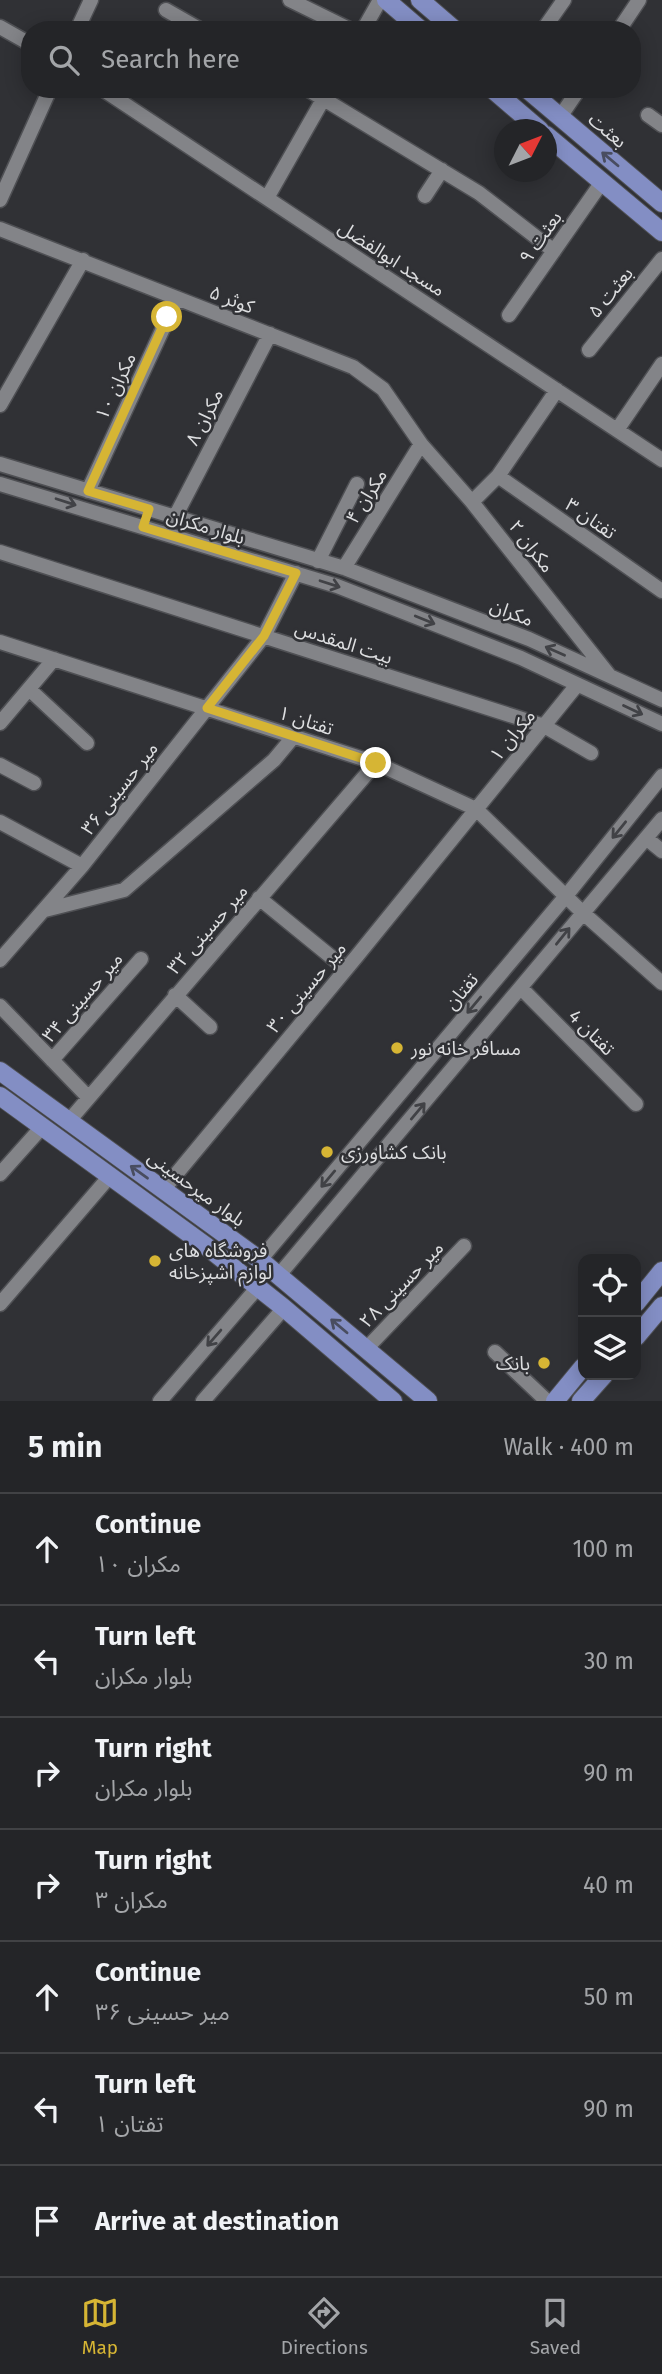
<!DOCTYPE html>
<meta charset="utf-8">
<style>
:root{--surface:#242528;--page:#2c2d30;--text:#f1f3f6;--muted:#a3a5a8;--line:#414245;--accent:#d6b534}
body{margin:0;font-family:"Fira Sans","Noto Sans Arabic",sans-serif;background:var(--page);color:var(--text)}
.controls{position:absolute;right:21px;bottom:21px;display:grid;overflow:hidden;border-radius:14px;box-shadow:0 4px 18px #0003}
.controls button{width:63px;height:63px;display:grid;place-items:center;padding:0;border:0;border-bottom:2px solid var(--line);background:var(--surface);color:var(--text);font:35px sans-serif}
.compass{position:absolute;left:494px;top:119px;width:63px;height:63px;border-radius:50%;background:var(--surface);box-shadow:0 4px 18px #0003;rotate:48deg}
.stop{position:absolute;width:21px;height:21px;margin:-16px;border:5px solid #d6b534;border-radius:50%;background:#fff}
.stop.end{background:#d6b534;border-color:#fff;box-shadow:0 2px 7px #0008}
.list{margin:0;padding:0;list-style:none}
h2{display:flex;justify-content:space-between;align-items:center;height:91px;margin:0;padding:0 28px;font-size:30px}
h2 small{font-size:23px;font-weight:400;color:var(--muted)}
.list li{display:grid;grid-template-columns:46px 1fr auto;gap:21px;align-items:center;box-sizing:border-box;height:112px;padding:0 28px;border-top:2px solid var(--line)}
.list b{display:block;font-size:26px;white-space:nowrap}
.list p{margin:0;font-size:23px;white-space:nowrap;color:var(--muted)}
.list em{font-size:23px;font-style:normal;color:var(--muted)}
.icon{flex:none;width:38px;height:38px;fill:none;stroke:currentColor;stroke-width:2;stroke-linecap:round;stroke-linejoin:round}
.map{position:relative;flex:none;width:662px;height:1401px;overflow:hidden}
.search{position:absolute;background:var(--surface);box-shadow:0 4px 18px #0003;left:21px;right:21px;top:21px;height:77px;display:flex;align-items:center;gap:18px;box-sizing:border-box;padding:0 24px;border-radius:28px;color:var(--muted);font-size:26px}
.sheet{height:875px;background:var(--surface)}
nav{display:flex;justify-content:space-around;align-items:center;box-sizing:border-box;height:98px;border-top:2px solid var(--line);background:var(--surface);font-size:19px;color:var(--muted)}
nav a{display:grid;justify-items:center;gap:4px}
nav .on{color:var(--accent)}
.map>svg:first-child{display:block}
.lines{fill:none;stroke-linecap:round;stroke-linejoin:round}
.minor-casing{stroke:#4f5054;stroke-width:17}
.major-casing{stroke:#4f5054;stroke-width:20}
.minor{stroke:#838488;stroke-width:14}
.major{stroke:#838ec4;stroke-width:18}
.oneway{stroke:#494d60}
.oneway2{stroke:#414246}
.route{stroke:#d6b534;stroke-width:9}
.poi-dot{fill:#d6b534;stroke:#303135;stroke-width:2.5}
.labels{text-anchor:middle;stroke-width:5;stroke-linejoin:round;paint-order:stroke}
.street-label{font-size:19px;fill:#dddee0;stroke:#303135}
.poi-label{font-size:19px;fill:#dddee0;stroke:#303135;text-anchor:start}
</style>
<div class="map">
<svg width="662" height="1401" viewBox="0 0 662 1401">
<rect width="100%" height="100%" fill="#303135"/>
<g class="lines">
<g class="minor-casing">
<path id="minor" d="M290,0L351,30
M166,10L201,30
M0,27L30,44
M77,30L91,0
M363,30L380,0
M543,30L564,0
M619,30L639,0
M102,89L662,460
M307,89L479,193L554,251
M648,115L662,125
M560,117L579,89
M425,196L442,170
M267,198L329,89
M0,200L50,89
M0,229L353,367L383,389L421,444L472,502L609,675
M509,315L602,182
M589,350L662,259
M0,405L83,260
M617,430L662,364
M0,464L344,568L529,639L662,700
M498,476L662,591
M0,484L337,586L521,658L662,724
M88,491L177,298
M472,502L498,476L557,390
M175,517L270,334
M0,552L544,726L591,753
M318,561L357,484
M344,568L421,444
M0,642L376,763L476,809L582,912L662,983
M29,689L87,743
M0,723L54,659
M0,765L34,783
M0,822L82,866
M646,838L662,851
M259,898L346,969
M45,910L124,890L274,760L294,736
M0,960L82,866L264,636L296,573
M521,988L636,1104
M175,995L210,1027
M0,1006L88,1097
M52,1060L141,959
M68,1122L376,763
M0,1174L42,1127
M163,1190L357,956L577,685
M260,1260L566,896L662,776
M279,1275L662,819
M0,1304L110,1176
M366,1349L464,1246
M495,1352L547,1401
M160,1401L258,1287
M203,1401L284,1308"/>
</g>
<g class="major-casing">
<path id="major" d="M386,0L421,30
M420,0L455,30
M492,89L540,130
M527,89L662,203
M546,135L662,232
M0,1071L260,1260L428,1401
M0,1096L206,1246L284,1308L393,1401
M636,1303L662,1271
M636,1337L662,1306
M555,1401L583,1367
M581,1401L604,1375"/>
</g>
<use href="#minor" class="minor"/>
<use href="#major" class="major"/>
</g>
<defs><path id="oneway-shaft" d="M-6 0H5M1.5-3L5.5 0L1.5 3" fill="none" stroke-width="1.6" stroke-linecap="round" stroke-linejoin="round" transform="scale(1.75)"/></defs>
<g class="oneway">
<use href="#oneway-shaft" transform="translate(610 159) rotate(-140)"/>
<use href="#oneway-shaft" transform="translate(139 1172) rotate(-144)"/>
<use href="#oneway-shaft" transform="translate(339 1326) rotate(-140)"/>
</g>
<g class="oneway2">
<use href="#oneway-shaft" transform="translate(66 502) rotate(18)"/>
<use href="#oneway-shaft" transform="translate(330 584) rotate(18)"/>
<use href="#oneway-shaft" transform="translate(425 620) rotate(22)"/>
<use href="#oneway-shaft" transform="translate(555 651) rotate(-156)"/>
<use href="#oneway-shaft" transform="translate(633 710) rotate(25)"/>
<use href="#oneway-shaft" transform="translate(619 830) rotate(129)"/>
<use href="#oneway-shaft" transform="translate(563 936) rotate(-51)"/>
<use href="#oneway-shaft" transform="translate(474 1005) rotate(130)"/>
<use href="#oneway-shaft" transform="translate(418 1111) rotate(-50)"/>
<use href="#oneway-shaft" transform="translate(328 1179) rotate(130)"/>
<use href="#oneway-shaft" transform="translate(214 1338) rotate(131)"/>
</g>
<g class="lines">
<path class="route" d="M167,317L88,491L149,509L143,527L296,573L264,636L207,708L376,763"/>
</g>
<g class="poi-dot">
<circle cx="397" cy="1048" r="7"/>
<circle cx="327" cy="1152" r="7"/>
<circle cx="155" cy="1261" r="7"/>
<circle cx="544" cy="1363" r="7"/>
</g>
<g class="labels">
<g class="street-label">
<text transform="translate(608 130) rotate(40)" y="7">بعثت</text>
<text transform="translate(540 237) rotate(-55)" y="7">بعثت ۹</text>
<text transform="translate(392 258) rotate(33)" y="7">مسجد ابوالفضل</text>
<text transform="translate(610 292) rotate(-51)" y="7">بعثت ۵</text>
<text transform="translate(232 299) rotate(21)" y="7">کوثر ۵</text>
<text transform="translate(115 386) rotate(-65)" y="7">مکران ۱۰</text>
<text transform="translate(204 417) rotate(-63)" y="7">مکران ۸</text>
<text transform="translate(366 496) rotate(-58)" y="7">مکران ۴</text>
<text transform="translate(591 518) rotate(35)" y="7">تفتان ۳</text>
<text transform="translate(206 526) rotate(17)" y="7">بلوار مکران</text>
<text transform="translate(532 546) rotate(52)" y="7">مکران ۲</text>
<text transform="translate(512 612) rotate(21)" y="7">مکران</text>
<text transform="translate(344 642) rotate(18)" y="7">بیت المقدس</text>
<text transform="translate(306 720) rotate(18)" y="7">تفتان ۱</text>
<text transform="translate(512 735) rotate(-51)" y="7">مکران ۱</text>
<text transform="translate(119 788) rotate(-52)" y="7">میر حسینی ۳۶</text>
<text transform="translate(207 929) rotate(-49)" y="7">میر حسینی ۳۲</text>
<text transform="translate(306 987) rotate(-50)" y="7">میر حسینی ۳۰</text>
<text transform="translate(461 991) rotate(-50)" y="7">تفتان</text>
<text transform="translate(82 997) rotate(-49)" y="7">میر حسینی ۳۴</text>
<text transform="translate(592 1032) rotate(45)" y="7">تفتان 4</text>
<text transform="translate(197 1188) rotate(36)" y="7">بلوار میرحسینی</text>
<text transform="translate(401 1284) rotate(-46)" y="7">میر حسینی ۲۸</text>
</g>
<g class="poi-label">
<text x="411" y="1055">مسافر خانه نور</text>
<text x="341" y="1159">بانک کشاورزی</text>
<text x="169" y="1257">فروشگاه های<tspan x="169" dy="22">لوازم اشپزخانه</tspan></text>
<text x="530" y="1370" text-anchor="end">بانک</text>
</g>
</g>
</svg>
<div class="controls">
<button><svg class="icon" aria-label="locate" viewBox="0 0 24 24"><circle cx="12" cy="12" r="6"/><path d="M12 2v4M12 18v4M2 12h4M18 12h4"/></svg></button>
<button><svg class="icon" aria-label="layers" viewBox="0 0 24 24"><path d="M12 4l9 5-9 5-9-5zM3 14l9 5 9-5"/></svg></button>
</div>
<svg class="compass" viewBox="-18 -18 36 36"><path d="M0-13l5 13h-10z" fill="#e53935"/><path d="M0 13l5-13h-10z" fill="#a3a5a8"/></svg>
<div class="stop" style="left:167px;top:317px"></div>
<div class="stop end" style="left:376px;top:763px"></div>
<div class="search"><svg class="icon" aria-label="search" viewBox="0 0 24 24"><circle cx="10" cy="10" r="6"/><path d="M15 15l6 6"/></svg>Search here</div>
</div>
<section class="sheet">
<h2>5 min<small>Walk · 400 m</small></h2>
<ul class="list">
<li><svg class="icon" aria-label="ahead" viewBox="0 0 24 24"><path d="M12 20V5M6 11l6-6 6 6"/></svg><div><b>Continue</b><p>مکران ۱۰</p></div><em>100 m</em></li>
<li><svg class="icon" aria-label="left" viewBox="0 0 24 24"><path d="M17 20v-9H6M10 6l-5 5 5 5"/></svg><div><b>Turn left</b><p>بلوار مکران</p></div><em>30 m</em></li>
<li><svg class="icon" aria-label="right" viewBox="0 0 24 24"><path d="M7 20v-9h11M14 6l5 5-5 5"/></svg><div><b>Turn right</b><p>بلوار مکران</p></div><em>90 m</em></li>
<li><svg class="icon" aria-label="right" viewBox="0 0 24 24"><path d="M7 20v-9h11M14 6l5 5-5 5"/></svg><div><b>Turn right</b><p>مکران ۳</p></div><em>40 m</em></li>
<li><svg class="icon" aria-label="ahead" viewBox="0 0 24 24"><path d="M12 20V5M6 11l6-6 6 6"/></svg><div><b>Continue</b><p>میر حسینی ۳۶</p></div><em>50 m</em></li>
<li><svg class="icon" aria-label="left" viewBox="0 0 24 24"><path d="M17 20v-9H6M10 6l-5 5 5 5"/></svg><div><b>Turn left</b><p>تفتان ۱</p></div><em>90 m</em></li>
<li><svg class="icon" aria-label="arrive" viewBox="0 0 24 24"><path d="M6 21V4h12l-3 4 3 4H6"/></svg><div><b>Arrive at destination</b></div></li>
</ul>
</section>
<nav>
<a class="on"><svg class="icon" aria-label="map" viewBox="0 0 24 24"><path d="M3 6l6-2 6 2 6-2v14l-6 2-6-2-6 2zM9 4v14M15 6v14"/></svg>Map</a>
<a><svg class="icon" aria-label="directions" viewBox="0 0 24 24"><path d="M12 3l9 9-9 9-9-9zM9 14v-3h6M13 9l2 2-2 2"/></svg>Directions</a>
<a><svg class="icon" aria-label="saved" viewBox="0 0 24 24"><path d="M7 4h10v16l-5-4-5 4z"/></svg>Saved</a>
</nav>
